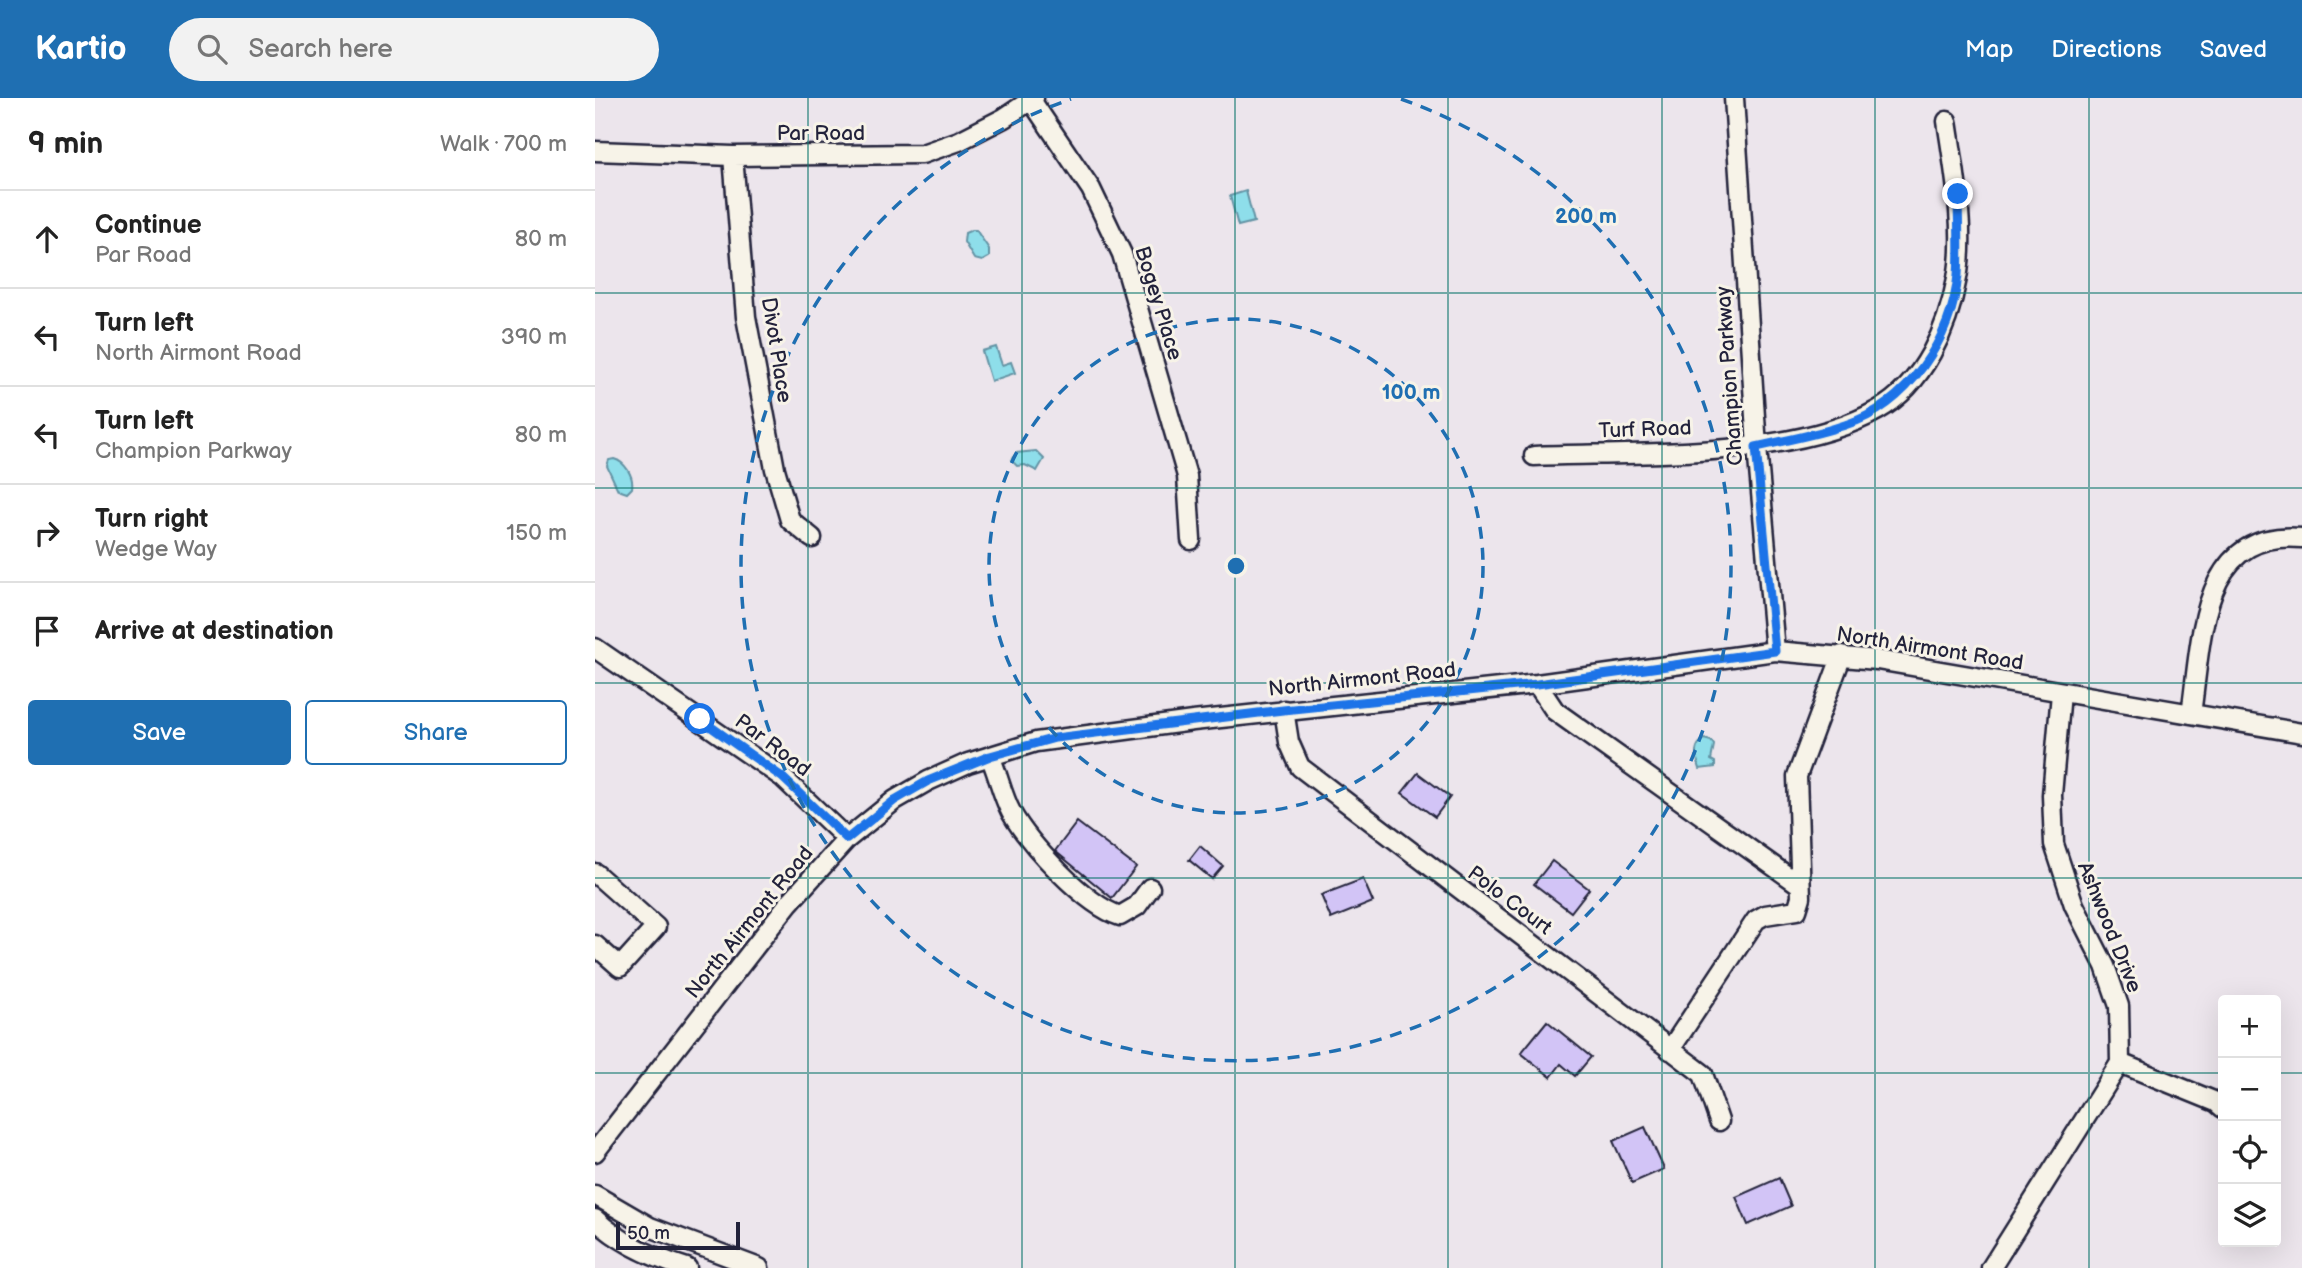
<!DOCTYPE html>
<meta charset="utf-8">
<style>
:root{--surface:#fff;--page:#f2f2f2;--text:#222;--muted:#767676;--line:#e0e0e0;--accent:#1f6fb2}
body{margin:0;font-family:"Balsamiq Sans",sans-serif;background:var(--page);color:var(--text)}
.controls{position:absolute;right:21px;bottom:21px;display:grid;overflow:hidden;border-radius:7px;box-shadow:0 7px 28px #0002}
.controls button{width:63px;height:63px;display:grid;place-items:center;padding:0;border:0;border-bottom:2px solid var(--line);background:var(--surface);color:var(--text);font:35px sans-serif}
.scale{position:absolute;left:21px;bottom:18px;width:124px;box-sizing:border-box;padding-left:7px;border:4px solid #22223b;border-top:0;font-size:19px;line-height:24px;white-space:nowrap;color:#22223b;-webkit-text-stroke:5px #f7f3e8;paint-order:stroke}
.stop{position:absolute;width:21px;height:21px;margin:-16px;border:5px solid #1a73e8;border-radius:50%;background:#fff}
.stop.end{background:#1a73e8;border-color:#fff;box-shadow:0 2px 7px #0008}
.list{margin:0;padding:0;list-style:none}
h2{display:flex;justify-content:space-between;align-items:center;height:91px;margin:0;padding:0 28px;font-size:30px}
h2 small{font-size:23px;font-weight:400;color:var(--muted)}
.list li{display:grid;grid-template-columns:46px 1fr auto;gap:21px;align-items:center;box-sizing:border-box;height:98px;padding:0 28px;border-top:2px solid var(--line)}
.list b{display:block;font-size:26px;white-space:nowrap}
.list p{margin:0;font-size:23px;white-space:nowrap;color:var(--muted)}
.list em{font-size:23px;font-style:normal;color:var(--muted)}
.actions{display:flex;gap:14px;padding:21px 28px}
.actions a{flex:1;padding:16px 0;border:2px solid var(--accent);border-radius:7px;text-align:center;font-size:24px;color:var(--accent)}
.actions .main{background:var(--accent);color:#fff}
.icon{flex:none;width:38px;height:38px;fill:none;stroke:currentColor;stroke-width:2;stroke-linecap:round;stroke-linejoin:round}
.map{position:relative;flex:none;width:1707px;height:1170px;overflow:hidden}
header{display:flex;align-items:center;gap:42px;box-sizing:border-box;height:98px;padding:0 35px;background:var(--accent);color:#fff}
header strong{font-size:33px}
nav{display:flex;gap:38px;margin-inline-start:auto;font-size:24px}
.search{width:490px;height:63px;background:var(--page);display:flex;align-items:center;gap:18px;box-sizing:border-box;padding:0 24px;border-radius:38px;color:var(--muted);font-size:26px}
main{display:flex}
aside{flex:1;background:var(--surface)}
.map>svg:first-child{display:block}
.water{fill:#8edeea;stroke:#6393a4;stroke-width:2}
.building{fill:#d2c4f6;stroke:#22223b;stroke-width:2}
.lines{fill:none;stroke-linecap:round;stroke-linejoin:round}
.minor-casing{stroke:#22223b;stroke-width:23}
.minor{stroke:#f7f3e8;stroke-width:18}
.route{stroke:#1a73e8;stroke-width:9}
.grid{fill:none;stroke:#0f766e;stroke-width:2;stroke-opacity:0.55}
.ring{fill:none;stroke:#1f6fb2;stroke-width:3.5;stroke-dasharray:12 9}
.labels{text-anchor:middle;stroke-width:6;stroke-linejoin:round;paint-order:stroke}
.street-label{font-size:21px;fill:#22223b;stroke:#f7f3e8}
.centre{fill:#1f6fb2;stroke:#f7f3e8;stroke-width:3.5}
.ring-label{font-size:21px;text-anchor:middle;font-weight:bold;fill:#1f6fb2;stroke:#f7f3e8;stroke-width:6;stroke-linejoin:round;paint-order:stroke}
</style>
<header>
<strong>Kartio</strong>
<div class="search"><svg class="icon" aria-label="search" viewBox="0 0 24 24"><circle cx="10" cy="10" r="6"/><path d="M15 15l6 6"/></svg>Search here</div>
<nav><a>Map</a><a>Directions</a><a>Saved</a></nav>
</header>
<main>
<aside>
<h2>9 min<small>Walk · 700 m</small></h2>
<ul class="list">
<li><svg class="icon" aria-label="ahead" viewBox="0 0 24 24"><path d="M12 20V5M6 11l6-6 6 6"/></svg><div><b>Continue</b><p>Par Road</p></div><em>80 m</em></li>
<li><svg class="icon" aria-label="left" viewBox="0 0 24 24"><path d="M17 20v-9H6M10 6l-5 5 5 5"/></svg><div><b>Turn left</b><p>North Airmont Road</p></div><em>390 m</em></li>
<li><svg class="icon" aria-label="left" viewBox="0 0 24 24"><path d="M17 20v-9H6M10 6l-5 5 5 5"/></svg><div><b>Turn left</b><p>Champion Parkway</p></div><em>80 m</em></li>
<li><svg class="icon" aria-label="right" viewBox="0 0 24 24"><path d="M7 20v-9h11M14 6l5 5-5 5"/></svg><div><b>Turn right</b><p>Wedge Way</p></div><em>150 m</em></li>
<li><svg class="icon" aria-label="arrive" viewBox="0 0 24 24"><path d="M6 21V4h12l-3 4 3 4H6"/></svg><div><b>Arrive at destination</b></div></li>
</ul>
<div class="actions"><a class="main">Save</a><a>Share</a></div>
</aside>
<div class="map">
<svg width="1707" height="1170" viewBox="0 0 1707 1170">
<rect width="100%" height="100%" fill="#ece5ec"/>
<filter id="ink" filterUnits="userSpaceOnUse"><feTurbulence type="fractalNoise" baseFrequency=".0143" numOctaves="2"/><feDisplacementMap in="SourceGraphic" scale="14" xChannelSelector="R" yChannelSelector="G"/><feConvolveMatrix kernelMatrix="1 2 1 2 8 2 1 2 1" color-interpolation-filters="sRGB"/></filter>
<g filter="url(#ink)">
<path class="water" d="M651,93L659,124L643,128L635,98Z
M377,132H381L394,151V159L387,163L379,161L369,144L370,135Z
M401,249L407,267L416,264L420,275L396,283L387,253Z
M441,353L449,361L442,373L430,367L422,368L416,362L421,355Z
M19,361C30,364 39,378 37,390L32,395L23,392L12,368L14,362Z
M1109,641L1116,643L1119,647L1116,662L1120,664V669L1105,671C1102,660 1096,650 1109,641Z"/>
<path class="building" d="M823,675L855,699L840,719L807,695Z
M482,724L541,769L517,800L460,753Z
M605,748L628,768L617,781L594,762Z
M957,763L994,791L976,814L939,786Z
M768,781L778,804L736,821L726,797Z
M952,923L996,959L980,978L966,966L956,979L926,955Z
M1050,1029L1069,1071L1037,1085L1018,1043Z
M1184,1080L1196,1108L1153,1127L1141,1099Z"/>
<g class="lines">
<g class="minor-casing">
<path id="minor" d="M1139,0L1162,349L1180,553
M436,2L496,91L527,156L592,378L596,442
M0,53L138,58L327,56L364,43L409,20L439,0
M138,58L151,219L180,371L195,422L217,440
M939,358C1039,354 1196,362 1283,312C1329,286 1353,230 1362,180C1371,133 1359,70 1352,23
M0,550L187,679L252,741
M942,586L960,613L1205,787
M689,612L694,644L705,669L1108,976L1124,1023
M1596,616C1607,543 1604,430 1707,440
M395,658C403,676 407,697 416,714C434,746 490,807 525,818L542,808L555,790
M0,775L61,829L25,869L0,847
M1075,952L1161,822L1170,817L1202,812L1206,799L1202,678L1247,557
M1525,965L1621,1004L1628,1010
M0,1054L194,805L252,741L300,702L333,683L373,665L441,644L598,623L942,586L1180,553L1282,562L1707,635
M0,1097L55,1129L164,1170
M0,1121C25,1145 59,1160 92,1170
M1396,1170L1525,965L1524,908L1510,868L1479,807L1459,746L1457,697L1466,595"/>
</g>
<use href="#minor" class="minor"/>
</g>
</g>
<g class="lines" filter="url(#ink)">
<path class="route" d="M105,621L187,679L252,741L300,702L333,683L395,658L460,640L688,612L942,586L1180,553L1161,349C1191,342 1221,337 1250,327C1313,307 1357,241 1363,177C1365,150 1363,122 1363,96"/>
</g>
<path class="grid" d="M213,0V1170M427,0V1170M640,0V1170M853,0V1170M1067,0V1170M1280,0V1170M1494,0V1170M0,195H1707M0,390H1707M0,585H1707M0,780H1707M0,975H1628M1681,975H1707"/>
<g class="ring">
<circle cx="641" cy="468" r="247"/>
<path d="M806 1A495 495 0 1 1 476 1"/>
</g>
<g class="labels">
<g class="street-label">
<text x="226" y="42">Par Road</text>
<text transform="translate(564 205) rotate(73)" y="7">Bogey Place</text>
<text transform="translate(182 252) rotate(81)" y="7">Divot Place</text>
<text transform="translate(1134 278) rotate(-94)" y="7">Champion Parkway</text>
<text transform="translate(1050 331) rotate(-2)" y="7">Turf Road</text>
<text transform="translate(1335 550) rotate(9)" y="7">North Airmont Road</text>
<text transform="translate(767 581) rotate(-6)" y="7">North Airmont Road</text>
<text transform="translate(178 647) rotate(37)" y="7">Par Road</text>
<text transform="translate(915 802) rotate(37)" y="7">Polo Court</text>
<text transform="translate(154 824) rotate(-51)" y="7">North Airmont Road</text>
<text transform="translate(1515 829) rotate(68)" y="7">Ashwood Drive</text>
</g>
</g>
<circle cx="641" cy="468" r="10" class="centre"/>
<g class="ring-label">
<text x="991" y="125">200 m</text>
<text x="816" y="301">100 m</text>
</g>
</svg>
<div class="controls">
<button>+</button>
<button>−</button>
<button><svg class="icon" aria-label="locate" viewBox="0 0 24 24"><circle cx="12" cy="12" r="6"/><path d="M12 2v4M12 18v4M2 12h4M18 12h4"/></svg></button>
<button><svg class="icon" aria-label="layers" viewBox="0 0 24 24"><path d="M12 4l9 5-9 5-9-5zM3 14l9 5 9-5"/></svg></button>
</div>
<div class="scale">50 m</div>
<div class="stop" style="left:105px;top:621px"></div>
<div class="stop end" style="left:1363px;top:96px"></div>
</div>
</main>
